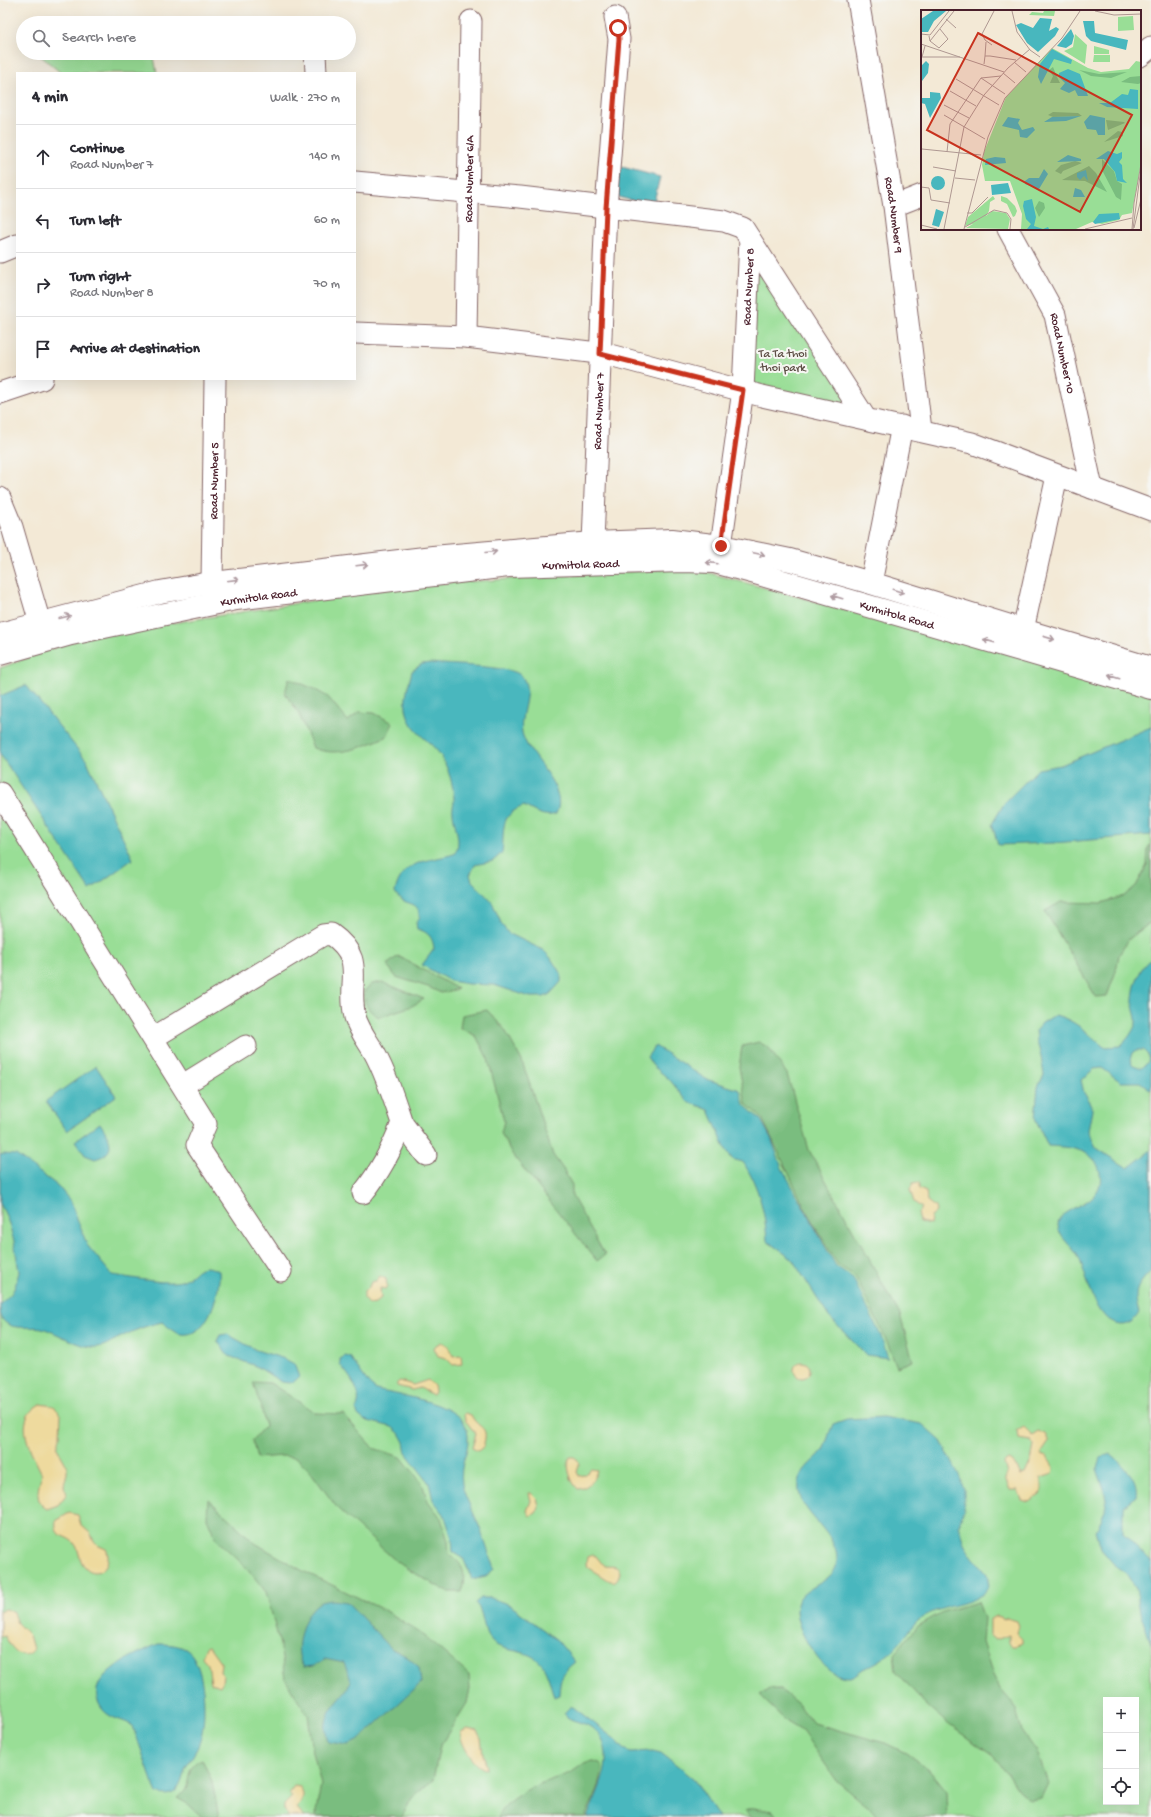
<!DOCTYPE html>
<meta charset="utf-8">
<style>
:root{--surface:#fff;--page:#f2f2f3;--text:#2b2b33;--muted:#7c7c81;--line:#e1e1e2}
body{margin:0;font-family:"Gochi Hand",sans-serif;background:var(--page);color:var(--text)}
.controls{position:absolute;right:12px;bottom:12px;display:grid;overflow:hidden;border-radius:0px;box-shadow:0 4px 16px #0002}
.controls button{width:36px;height:36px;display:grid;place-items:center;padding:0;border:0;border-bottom:1px solid var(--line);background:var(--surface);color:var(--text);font:20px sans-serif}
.stop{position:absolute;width:12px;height:12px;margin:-9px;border:3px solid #c8321e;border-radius:50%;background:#fff}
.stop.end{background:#c8321e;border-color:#fff;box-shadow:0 1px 4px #0008}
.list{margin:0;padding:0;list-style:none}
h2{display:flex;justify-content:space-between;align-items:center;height:52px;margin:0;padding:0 16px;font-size:17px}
h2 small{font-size:13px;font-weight:400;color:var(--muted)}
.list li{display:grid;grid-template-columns:26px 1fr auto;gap:12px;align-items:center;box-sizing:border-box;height:64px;padding:0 16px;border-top:1px solid var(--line)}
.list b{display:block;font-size:15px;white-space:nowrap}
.list p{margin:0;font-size:13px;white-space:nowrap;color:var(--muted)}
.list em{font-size:13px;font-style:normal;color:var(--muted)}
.icon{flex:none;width:22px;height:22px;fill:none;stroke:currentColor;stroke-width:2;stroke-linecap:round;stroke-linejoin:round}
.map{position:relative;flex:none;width:1151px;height:1817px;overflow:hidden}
.search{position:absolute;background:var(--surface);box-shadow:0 4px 16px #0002;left:16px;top:16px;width:340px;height:44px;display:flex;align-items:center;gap:10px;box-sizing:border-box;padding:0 14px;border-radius:22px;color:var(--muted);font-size:15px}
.panel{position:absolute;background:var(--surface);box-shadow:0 4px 16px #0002;left:16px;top:72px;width:340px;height:308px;border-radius:0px}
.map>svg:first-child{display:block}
.green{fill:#99de96;stroke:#727e60;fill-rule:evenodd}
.forest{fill:#7abd7f;stroke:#626e55}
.sand{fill:#eeda9e;stroke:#9c7c64}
.water{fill:#48b7be;stroke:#496b74;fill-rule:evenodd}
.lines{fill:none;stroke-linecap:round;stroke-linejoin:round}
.minor-casing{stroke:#856667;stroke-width:23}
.major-casing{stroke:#856667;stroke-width:24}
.minor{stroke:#fff;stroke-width:21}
.major{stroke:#fff;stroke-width:22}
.oneway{stroke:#ae9aa0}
.route{stroke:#c8321e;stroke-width:5}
.labels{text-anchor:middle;stroke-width:4;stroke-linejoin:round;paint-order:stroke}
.street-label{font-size:12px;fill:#4a1f2b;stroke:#f6f6f2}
.park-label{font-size:12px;fill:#5e4f46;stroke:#f6f6f2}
.inset-road{fill:none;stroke:#af9892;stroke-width:1}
.view{fill:#c8321e;fill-opacity:0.15;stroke:#c8321e;stroke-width:2}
.inset-edge{fill:none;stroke:#4a1f2b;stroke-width:2}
</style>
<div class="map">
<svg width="1151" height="1817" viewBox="0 0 1151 1817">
<rect width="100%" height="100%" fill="#f6f6f2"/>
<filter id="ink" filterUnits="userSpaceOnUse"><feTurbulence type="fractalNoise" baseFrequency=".025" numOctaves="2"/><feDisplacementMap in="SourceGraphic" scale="8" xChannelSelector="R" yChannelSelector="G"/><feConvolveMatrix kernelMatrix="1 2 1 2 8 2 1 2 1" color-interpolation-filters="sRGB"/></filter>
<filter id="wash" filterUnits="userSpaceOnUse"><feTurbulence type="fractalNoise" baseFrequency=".012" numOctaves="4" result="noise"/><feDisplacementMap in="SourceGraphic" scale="16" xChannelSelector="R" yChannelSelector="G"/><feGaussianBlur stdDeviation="0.9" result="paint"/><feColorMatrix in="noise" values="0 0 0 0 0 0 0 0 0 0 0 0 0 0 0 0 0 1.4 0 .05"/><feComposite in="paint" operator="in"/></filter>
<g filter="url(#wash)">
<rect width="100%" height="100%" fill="#f3e9d6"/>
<path class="green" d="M37,53H140L154,57L157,73H61Z
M754,250L858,412L748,388Z
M691,568L1151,692V1817H0V668L84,637L412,585ZM1106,1700H1136V1802H1106Z"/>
<path class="forest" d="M289,678L314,689L328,697L348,721L359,712L374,713L393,723L387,736C364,747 338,758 313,748L299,714L285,693Z
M1151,845V922L1129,939L1119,955L1116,971L1107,996L1096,997L1045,911L1061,902L1101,903L1124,896L1136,886L1147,865L1148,847Z
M398,956L458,989L441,993L428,987L396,977L387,965Z
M382,982L424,999L412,1006L379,1017C367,1011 363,1002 365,990L372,984Z
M487,1010L505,1030L522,1061L553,1155L563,1169L572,1185V1196L605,1255L597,1261L512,1154L501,1133L504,1121L488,1059L476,1036L460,1028L462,1015Z
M759,1042L769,1048L787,1074L809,1150L900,1315L913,1361L897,1367L884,1335L855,1276L838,1265L808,1214L762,1118L746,1104L739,1067L742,1046Z
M253,1382L270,1383L316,1413L343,1414L373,1448L401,1457L422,1483L428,1501L441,1518L448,1541L449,1554C466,1567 465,1571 462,1592H448L409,1570L395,1560L338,1509L310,1471L297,1458L283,1456L257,1458L252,1440L265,1426C263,1411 257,1397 253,1382Z
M208,1499L255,1543L303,1571L390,1613L426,1637L469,1675L470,1688L467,1703L440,1746L433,1780L412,1798L402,1817H315L321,1784L313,1752L308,1715L285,1679L280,1645L266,1592L247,1568L216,1539L207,1518Z
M978,1602L984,1618L982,1642L993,1675L1000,1689L1008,1698L1016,1710L1022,1731L1037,1752L1048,1783L1041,1798L1030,1800L1018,1790L1006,1771L993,1756L948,1724L925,1704L896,1671L894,1654L918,1626L942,1612Z
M769,1688L781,1690L799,1705L813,1723L885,1743L906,1753L929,1770L946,1791L947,1817H878L871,1809L837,1781L802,1731L787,1722L759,1695Z
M202,1759L212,1781L219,1817H202L188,1804L177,1798C180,1795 184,1792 186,1788C191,1775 187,1765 202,1759Z
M594,1761L602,1764C604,1782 592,1801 585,1817H498C502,1802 533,1785 547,1781C555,1778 565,1776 573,1771C582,1766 582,1762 594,1761Z
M753,1808L773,1811L777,1817H750L745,1811Z"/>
<path class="sand" d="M919,1182V1189L926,1192L927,1201L935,1207L936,1212L931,1216L930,1224L920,1222L918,1213L922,1208L914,1202L910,1190L913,1183Z
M380,1276L386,1279L387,1286L385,1289L380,1288L381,1298L375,1303L369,1304L364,1298V1292L369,1287L371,1282L376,1281Z
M442,1342L447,1345L453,1356L461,1355L462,1364L453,1365L446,1358L438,1356L434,1348L436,1345Z
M794 1370a8 8 0 1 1 16 0a8 8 0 1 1-16 0Z
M428,1380L434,1386L435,1392L433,1395L420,1388L412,1390L397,1386V1383L400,1381L413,1385Z
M40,1404L53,1406L61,1414L60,1437L57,1448L67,1466V1473L64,1485L66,1495L58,1505L47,1509C33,1502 39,1485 42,1474C32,1453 11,1420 40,1404Z
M466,1413L471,1415C479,1431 490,1424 483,1447L478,1451L472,1448L476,1434L465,1420L464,1414Z
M1024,1427L1032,1435L1038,1431L1045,1434L1049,1442L1040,1455L1047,1457L1054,1468L1053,1474L1041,1478V1493L1029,1502L1022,1500L1018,1490H1010L1005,1479L1007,1474L1004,1463L1008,1460L1014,1463L1021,1475L1025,1474L1031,1461L1034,1446L1031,1441L1018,1439L1017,1431Z
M570,1457H574L578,1460L579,1465L577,1472L579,1476L585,1475L591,1469L597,1470C595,1479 587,1489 578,1489C571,1483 565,1465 570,1457Z
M529,1493H531L537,1499L539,1507L536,1513L530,1516L527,1511L531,1501Z
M69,1513L78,1515L81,1525L91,1534L94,1542L97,1545L106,1549C114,1565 97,1580 85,1567C78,1560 80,1548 73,1542C64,1534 54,1538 56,1521Z
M592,1555L596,1556L604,1566C611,1567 617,1564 620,1572C616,1589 608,1579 599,1574C595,1571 591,1570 586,1565L587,1557Z
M6,1609L13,1613L17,1623L29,1635L33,1649C22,1664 10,1646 5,1636L0,1635V1611Z
M997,1616L1000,1617L1002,1620L1006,1618L1016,1621L1018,1626L1016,1633L1022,1639V1643L1015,1646H1012L1009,1643V1635L996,1640L990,1635V1619Z
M209,1646L221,1663L220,1672L223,1675L222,1682L220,1686L211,1683L208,1664L202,1657L206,1647Z
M467,1729L477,1731L481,1738L483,1755L487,1767L486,1769C476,1769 458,1741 461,1732Z
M294,1786L300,1787C306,1795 302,1801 297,1808L305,1817H288L284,1809V1805L292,1797L288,1794Z"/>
<path class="water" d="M622,167L660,177L653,206L614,196Z
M431,663C448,665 508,666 519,674C537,688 516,717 523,736C531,760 569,788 556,814C544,818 535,812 524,806C498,815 505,831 502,853L493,861L475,865L470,875L472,881L492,902L502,925L508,933L543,950L550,957L561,974V982L550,994L544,997H530L494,985L468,984L450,981L422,965L434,949C433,938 429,932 417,929L416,922L420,917C418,901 410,906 401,899C398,897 396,894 395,892C402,859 427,862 454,854C463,843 454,826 453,813C452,809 454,804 454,800C454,786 448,768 441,756C431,740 411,733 407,713C403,699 409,684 412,671L422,664Z
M26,685L87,761L133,859L90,890L0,754V696Z
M1151,727V835L1054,843L998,845L992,824L1005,802L1038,769L1061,765Z
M1151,959V1090L1140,1082H1121L1102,1068L1094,1069L1081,1080L1084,1093L1091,1103L1092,1110L1088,1131L1097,1149L1128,1168L1151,1150V1271C1136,1287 1133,1291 1139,1313C1134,1321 1129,1325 1120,1325C1095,1322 1087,1276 1079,1258C1074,1247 1058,1238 1058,1225C1058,1206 1106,1207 1100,1173C1096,1148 1067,1147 1048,1146L1035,1118L1038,1087L1044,1075L1041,1056L1037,1042L1036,1030L1042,1023L1055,1015C1076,1020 1088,1034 1104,1047L1120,1046C1127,1040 1133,1032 1136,1023C1137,1017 1133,1010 1133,1004C1132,991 1139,966 1151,959ZM1136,1050H1143L1149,1056L1148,1062L1142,1068L1133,1065L1130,1060L1132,1053Z
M655,1046L706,1079L740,1090L744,1105L761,1120L771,1138L782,1168L836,1266L853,1278L881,1336L888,1358L866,1355L829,1317L792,1259L767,1241C765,1212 759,1187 743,1162L732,1159L725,1148L709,1110L687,1101L669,1079L653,1066L647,1057Z
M96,1066L116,1096L67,1131L46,1101Z
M100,1123C109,1137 119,1153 95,1159L85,1155L75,1141Z
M4,1154L16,1155L58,1186L71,1202L87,1245L112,1275C128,1277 167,1285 181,1281C199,1275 196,1260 219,1271C221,1292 206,1346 175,1332C171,1330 166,1325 163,1322C147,1325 133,1331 119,1338C112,1341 105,1347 97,1347C82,1349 56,1332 42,1328C31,1326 14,1330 6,1323C0,1319 0,1311 0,1304L11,1294L15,1287L19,1272L14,1241L7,1218L0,1203V1155Z
M227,1334L256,1350L285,1359L294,1364L299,1377L296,1380L289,1383L281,1382L258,1367L229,1356L217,1341L220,1335Z
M345,1356L350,1357L369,1384L376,1390C400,1396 467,1402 468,1436C469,1454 459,1462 462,1484C465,1499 474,1512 479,1526C485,1540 489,1555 494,1569L486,1576L472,1579L463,1558L453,1552L452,1538L444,1514L433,1500L429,1483L406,1453L404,1442L399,1433L392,1427L364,1420L358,1415L356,1410C364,1392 350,1378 340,1364V1359Z
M883,1417L922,1424L941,1441L959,1475L964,1490V1509L959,1525L963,1541L969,1552L987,1574L989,1586C987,1589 984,1594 981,1595C963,1608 932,1605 915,1624C905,1636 896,1650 882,1659C876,1663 869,1666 863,1669C860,1671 854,1676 850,1677C835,1678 821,1664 814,1653C806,1642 797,1625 796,1611C795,1585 836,1586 837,1561C838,1528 790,1511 800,1478C804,1466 816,1460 823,1450C827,1443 829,1432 833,1424L847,1419Z
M1110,1454C1123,1465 1139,1478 1136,1496L1123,1506V1533L1151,1562V1645L1140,1612L1136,1589L1127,1575L1117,1568L1101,1549L1096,1531L1107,1506L1104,1489L1097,1469L1100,1457Z
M481,1598H491L510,1605L557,1640L575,1662C562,1672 560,1678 559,1695L554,1697C545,1667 545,1656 511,1650C505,1649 496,1646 492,1642C481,1631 485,1611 475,1603Z
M333,1600L347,1602L392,1649L406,1656L419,1667L421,1683L358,1741L348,1745L328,1742C316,1706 352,1697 350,1677C349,1673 345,1667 344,1663L325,1659L314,1666L304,1667C291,1653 303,1610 321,1602C325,1601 330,1600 333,1600Z
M158,1644C170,1644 185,1645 192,1655C206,1675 207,1722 199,1744C196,1752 191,1758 187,1765C183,1772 183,1782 178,1788C173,1796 164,1796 157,1793L153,1784L133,1726C123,1719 112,1720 103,1710C77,1677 137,1654 158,1644Z
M570,1707H573L616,1740L624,1749L631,1752L653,1751L661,1753L678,1766L694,1779L719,1817H587C598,1791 621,1750 592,1728C584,1722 574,1722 567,1717L564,1713Z"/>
</g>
<g filter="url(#ink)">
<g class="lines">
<g class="minor-casing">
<g id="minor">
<path id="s1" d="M858,0L894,206L921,430"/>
<path d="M315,53L316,73"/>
<path d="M1140,56L1151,47"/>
<path d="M355,182L520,197L724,221L743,228L750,239"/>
<path d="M894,206L922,195"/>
<path id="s2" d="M1008,229L1055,315L1092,488"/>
<path d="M0,252L17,245"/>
<path d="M355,333L466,337L606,354L762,396L972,443L1151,510"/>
<path id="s3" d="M466,337L471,21"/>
<path d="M0,393L42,379"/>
<path d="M0,498L12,527L40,623"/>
<path id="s4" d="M593,543L606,208L619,39L615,17"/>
<path id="s5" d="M721,546L743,390L750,239L866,419"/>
<path id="s6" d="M212,583L215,379"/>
<path d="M871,583L902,426"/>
<path d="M1023,630L1057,476"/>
<path d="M0,793L206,1124L197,1145L281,1271"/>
<path d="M153,1038L323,935L331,934C368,960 346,981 355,1017C359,1030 367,1040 374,1052C386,1074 394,1099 402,1123C392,1149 380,1172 363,1193"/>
<path d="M183,1085L246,1046"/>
<path d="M402,1123L426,1155"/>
</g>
</g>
<g class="major-casing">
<g id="major">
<path d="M0,634L160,592L205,584L433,557L593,543L672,540L721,546L790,560L871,583L1023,630L1151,668"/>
<path id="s7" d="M0,654L71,634L236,599L508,566L684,561L714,562L755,573L1151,688"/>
</g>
</g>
<use href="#minor" class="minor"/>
<use href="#major" class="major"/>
</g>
<defs><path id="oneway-shaft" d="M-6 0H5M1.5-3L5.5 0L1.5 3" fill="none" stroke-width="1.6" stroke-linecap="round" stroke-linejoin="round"/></defs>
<g class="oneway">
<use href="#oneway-shaft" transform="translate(491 552) rotate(-5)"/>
<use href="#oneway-shaft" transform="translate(759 554) rotate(12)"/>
<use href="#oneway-shaft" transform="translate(712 563) rotate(-173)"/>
<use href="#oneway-shaft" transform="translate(362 565) rotate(-7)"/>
<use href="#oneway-shaft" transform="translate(233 580) rotate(-7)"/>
<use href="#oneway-shaft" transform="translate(898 591) rotate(17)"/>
<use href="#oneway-shaft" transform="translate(837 597) rotate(-164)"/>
<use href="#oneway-shaft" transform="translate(65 617) rotate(-15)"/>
<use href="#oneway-shaft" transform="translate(1049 638) rotate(16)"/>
<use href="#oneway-shaft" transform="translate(989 641) rotate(-164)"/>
<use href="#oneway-shaft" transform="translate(1114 677) rotate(-164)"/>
</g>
</g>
<g class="lines" filter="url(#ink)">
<path class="route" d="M618,28L619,39L606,208L600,354L743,390L721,546"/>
</g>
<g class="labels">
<g class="street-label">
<text dy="4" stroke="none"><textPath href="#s3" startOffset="158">Road Number 6/A</textPath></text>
<text dy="4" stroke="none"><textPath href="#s1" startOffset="218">Road Number 9</textPath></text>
<text dy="4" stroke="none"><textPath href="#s5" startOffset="261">Road Number 8</textPath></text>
<text dy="4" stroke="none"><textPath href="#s2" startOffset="137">Road Number 10</textPath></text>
<text dy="4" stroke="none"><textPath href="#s4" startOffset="132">Road Number 7</textPath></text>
<text dy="4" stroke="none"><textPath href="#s6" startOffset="102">Road Number 5</textPath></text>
<text dy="4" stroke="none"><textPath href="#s7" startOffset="589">Kurmitola Road</textPath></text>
<text dy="4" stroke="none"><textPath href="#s7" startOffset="265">Kurmitola Road</textPath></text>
<text dy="4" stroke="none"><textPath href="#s7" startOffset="913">Kurmitola Road</textPath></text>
</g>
<g class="park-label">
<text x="783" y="357">Ta Ta thoi<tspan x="783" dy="14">thoi park</tspan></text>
</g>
</g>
<g transform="translate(921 10)">
<rect width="220" height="220" fill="#f3e9d6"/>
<path d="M123,1H134L133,6L108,5L111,2L122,3ZM212,6L213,20L197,21V7ZM154,24L166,35L164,54L143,41L152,37ZM173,36L188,40V44H173ZM131,38L167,58L180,62L208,59L215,51L220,52V154L211,203L201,205L198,210L181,214L171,212L155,219H100L101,204L89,171H64L61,155L63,142L85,87ZM173,45H189V52H172ZM72,186L74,189L69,192L68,201L65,206L71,201L85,203L89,209L87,219L45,218L52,214L44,216L47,207ZM80,186L86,188L94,196L96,201L94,206L92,207L86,194L80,191Z" fill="#99de96"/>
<path d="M132,57L136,67L139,73H129L132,66L128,60ZM158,60L178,64L206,62L190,68L170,66ZM220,66V73L217,74L200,72L209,67ZM132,102L157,103L161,106L132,107L127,105ZM185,110L203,112L204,113L187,120ZM197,121L201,122L202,126L183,132ZM181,149L193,161L196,171L201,174L200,190L195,187L181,160ZM154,151L161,153L142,161L140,164L134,161L140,155ZM168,156L175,163L186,182L164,171L141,170ZM118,191L123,193L124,198L118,207L114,198Z" fill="#7abd7f"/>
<path d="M12,1H25L13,11L7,22H0V9ZM119,8L131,9L128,21L135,17L138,19L134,26L117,42L106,33L95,15L100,13L112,18ZM162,11H173L174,23L207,30L205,40L170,31L165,26ZM150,19L153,26L151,34L145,38L136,36ZM131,39L151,50L150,54L133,49L120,74L117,67L119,54ZM5,51L8,54L7,63L1,71L0,56ZM147,59L159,64L167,86H157L154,80L148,83L139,79L144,73L138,67V63ZM209,79L217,80V99L186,97L178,93H189L201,84L207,85ZM9,82L19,83L20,88L9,108L4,94L0,93V88H9ZM169,105L184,108V125H177L175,120L166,119L163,112ZM160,106L145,111L123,112L131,107ZM87,107L99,109L97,113L101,120L112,117L114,120L106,128L99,127L98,120L81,116ZM187,141L196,144L201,142V148L198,152L201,155L202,169L206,173L196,171L194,162L183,149H175ZM147,145L160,149V151L136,152ZM74,147L84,148L85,153L64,155L65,149ZM123,159L127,164L118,179L104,174V171L108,168H118ZM165,160L167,171L163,166L159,170L156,167V163ZM10 173a7 7 0 1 1 14 0a7 7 0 1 1-14 0ZM87,173L90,183L71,185L70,175ZM154,178L160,180L164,187H152ZM111,189L115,207L113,216L122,219L127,217L128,219H106L110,214L105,209L102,196L103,191ZM15,199L23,202L18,217L11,215ZM198,203L199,209L174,214L172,212L178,204Z" fill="#48b7be"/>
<path class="inset-road" d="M91,1L96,22L109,40L119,47M174,1L193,5L220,4M25,9L35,18M0,24L9,25L28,1M8,26L9,31L33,1M9,31L18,38L27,29L19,19M0,34L83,62M71,35L64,30L61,24L73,1M4,36L1,47H39M64,46L65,32M93,52L105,62M63,54L64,46H69L95,50M82,63L94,73M80,66L60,68L84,84M35,69L78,95M29,81L55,96M23,95L48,108M23,105L64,129M1,139L60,145M26,142L29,114L60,68M12,157L35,161M34,168L54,170M0,177L8,178L10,190L29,193M46,203H51L67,187M0,215L16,219M44,217L73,200L86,203L90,209L89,219M213,218L220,189M23,219L43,117L63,85L87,58L109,39M43,219L67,127L84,88L141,28L159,1M164,219L211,208M211,219L213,193L220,154M212,219L220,158"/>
<path class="view" d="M57,23L211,105L159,202L6,120Z"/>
<rect width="220" height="220" class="inset-edge"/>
</g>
</svg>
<div class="controls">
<button>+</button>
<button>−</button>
<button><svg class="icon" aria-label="locate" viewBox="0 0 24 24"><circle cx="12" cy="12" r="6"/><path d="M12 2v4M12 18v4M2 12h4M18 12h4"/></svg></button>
</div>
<div class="stop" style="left:618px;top:28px"></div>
<div class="stop end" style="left:721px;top:546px"></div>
<div class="search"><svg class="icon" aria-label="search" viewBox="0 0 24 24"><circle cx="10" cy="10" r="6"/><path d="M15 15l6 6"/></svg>Search here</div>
<section class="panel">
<h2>4 min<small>Walk · 270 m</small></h2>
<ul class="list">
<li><svg class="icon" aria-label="ahead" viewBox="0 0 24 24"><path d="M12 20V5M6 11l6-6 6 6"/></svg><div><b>Continue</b><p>Road Number 7</p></div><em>140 m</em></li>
<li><svg class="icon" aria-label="left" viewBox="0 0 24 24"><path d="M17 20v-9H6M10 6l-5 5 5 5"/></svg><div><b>Turn left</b></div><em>60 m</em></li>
<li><svg class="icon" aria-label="right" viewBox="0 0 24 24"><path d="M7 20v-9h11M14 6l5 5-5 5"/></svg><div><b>Turn right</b><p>Road Number 8</p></div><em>70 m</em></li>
<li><svg class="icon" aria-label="arrive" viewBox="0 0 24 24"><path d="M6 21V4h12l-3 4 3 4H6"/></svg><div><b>Arrive at destination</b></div></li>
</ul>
</section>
</div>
